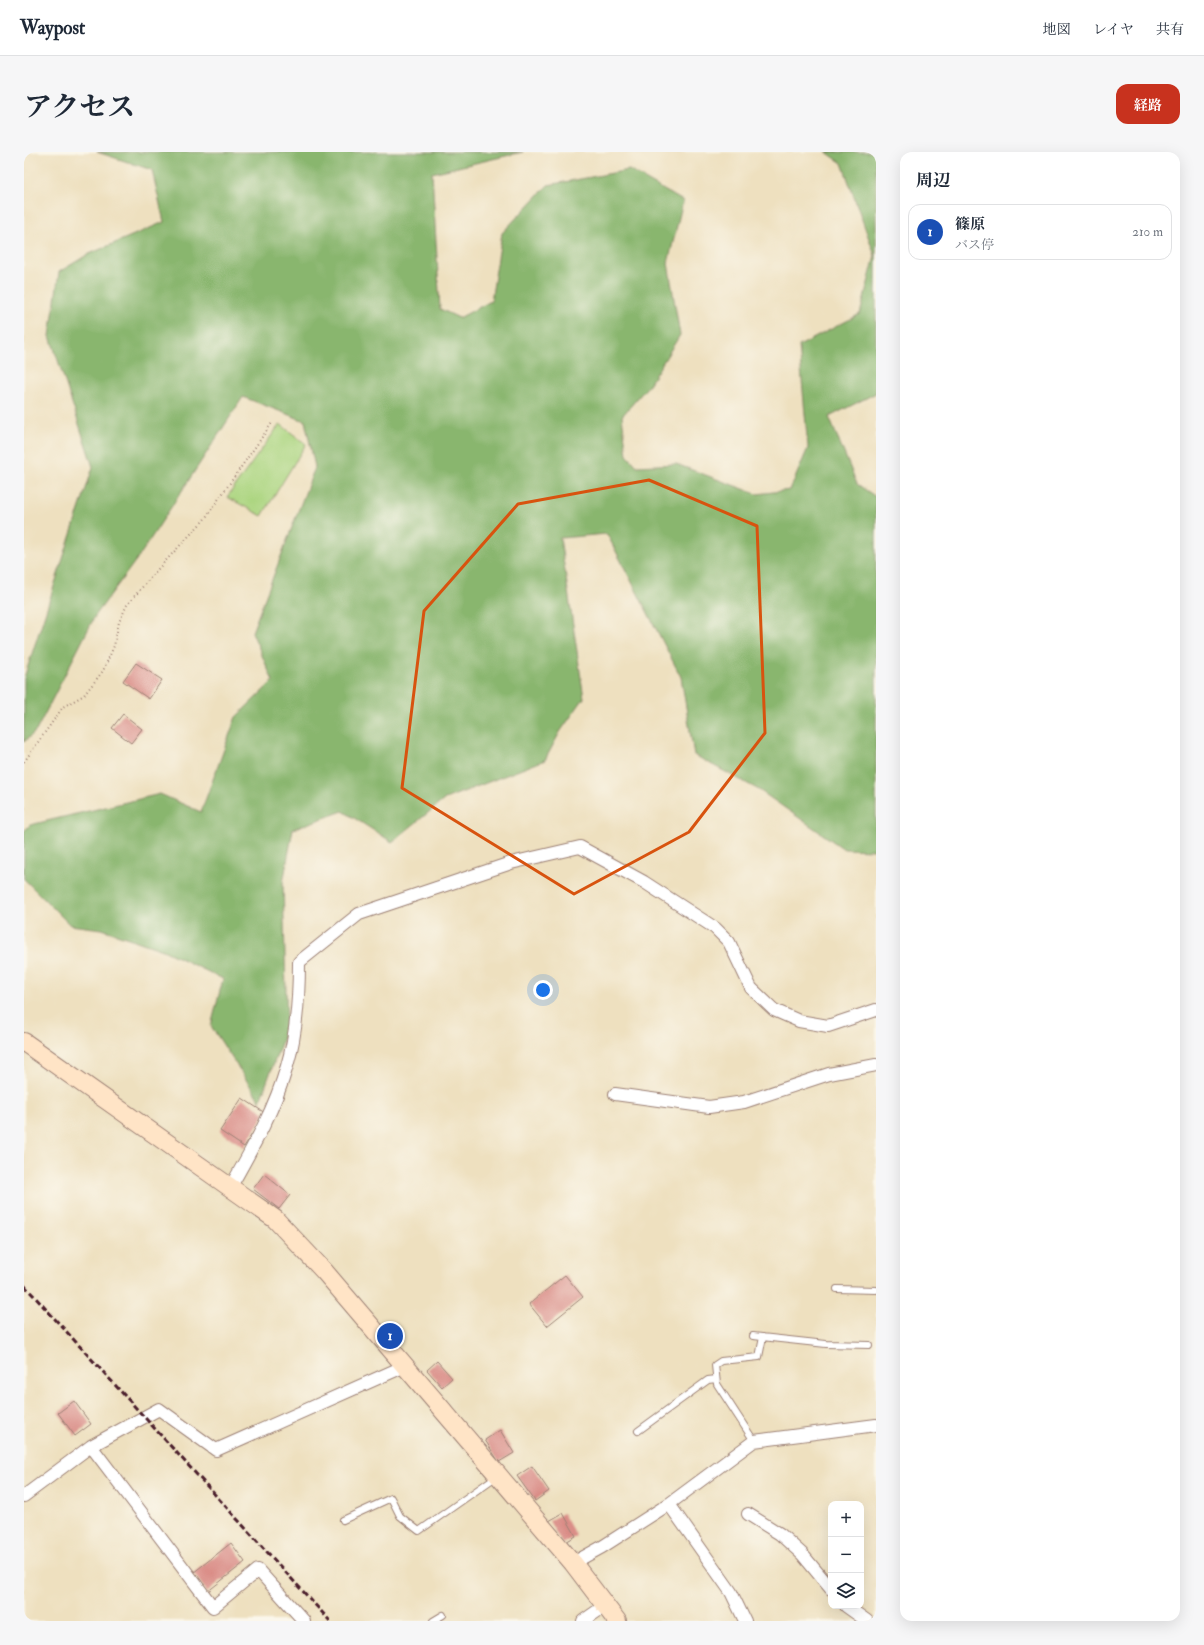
<!DOCTYPE html>
<html lang="ja">
<meta charset="utf-8">
<style>
:root{--surface:#fff;--page:#f6f6f7;--text:#1f2937;--muted:#747a83;--line:#e0e1e3;--accent:#c8321e}
body{margin:0;font-family:"IM FELL Double Pica","Noto Serif JP",serif;background:var(--page);color:var(--text)}
.controls{position:absolute;right:12px;bottom:12px;display:grid;overflow:hidden;border-radius:8px;box-shadow:0 4px 16px #0002}
.controls button{width:36px;height:36px;display:grid;place-items:center;padding:0;border:0;border-bottom:1px solid var(--line);background:var(--surface);color:var(--text);font:20px sans-serif}
.you{position:absolute;left:519px;top:838px;width:14px;height:14px;margin:-10px;border:3px solid #fff;border-radius:50%;background:#1a73e8;box-shadow:0 0 0 6px #1a73e833}
.badge{display:grid;place-items:center;width:26px;height:26px;border-radius:50%;background:var(--accent);color:#fff;font-size:13px;font-weight:700}
.pin{position:absolute;translate:-50% -50%;border:2px solid #fff;box-shadow:0 1px 4px #0006}
.list{margin:0;padding:0;list-style:none}
h2{display:flex;justify-content:space-between;align-items:center;height:52px;margin:0;padding:0 16px;font-size:17px}
h2 small{font-size:13px;font-weight:400;color:var(--muted)}
.list li{display:grid;grid-template-columns:26px 1fr auto;gap:12px;align-items:center;box-sizing:border-box;height:56px;margin:0 8px 8px;padding:0 8px;border:1px solid var(--line);border-radius:12px}
.list b{display:block;font-size:15px;white-space:nowrap}
.list p{margin:0;font-size:13px;white-space:nowrap;color:var(--muted)}
.list em{font-size:13px;font-style:normal;color:var(--muted)}
.icon{flex:none;width:22px;height:22px;fill:none;stroke:currentColor;stroke-width:2;stroke-linecap:round;stroke-linejoin:round}
.map{position:relative;flex:none;width:852px;height:1469px;overflow:hidden;border-radius:12px}
header{display:flex;align-items:center;gap:24px;box-sizing:border-box;height:56px;padding:0 20px;background:var(--surface);border-bottom:1px solid var(--line)}
header strong{font-size:19px}
nav{display:flex;gap:22px;margin-inline-start:auto;font-size:14px}
.intro{display:flex;align-items:center;justify-content:space-between;box-sizing:border-box;height:96px;padding:0 24px}
h1{margin:0;font-size:28px}
.button{padding:10px 18px;border-radius:12px;background:var(--accent);color:#fff;font-size:14px;font-weight:700}
main{display:flex;gap:24px;padding:0 24px}
aside{flex:1;background:var(--surface);border-radius:12px;box-shadow:0 4px 16px #0002}
.map>svg:first-child{display:block}
.green{fill:#acd580;stroke:#7b7a56}
.forest{fill:#89b66e;stroke:#6a6a4c}
.building{fill:#da8d87}
.lines{fill:none;stroke-linecap:round;stroke-linejoin:round}
.lane-casing{stroke:#9c8075;stroke-width:8}
.street-casing{stroke:#9c8075;stroke-width:14}
.secondary-casing{stroke:#9c8075;stroke-width:20}
.path{stroke:#9c8075;stroke-width:2;stroke-dasharray:1 3;stroke-linecap:butt}
.lane{stroke:#fff;stroke-width:6}
.street{stroke:#fff;stroke-width:12}
.secondary{stroke:#ffe4c6;stroke-width:18}
.rail{stroke:#4a1f2b;stroke-width:3;stroke-dasharray:6 3;stroke-linecap:butt}
.marked{fill:none;stroke:#d8530f;stroke-width:3;stroke-linejoin:round}
</style>
<header>
<strong>Waypost</strong>
<nav><a>地図</a><a>レイヤ</a><a>共有</a></nav>
</header>
<div class="intro"><h1>アクセス</h1><a class="button">経路</a></div>
<main>
<div class="map">
<svg width="852" height="1469" viewBox="0 0 852 1469">
<rect width="100%" height="100%" fill="#fbf7ec"/>
<filter id="ink" filterUnits="userSpaceOnUse"><feTurbulence type="fractalNoise" baseFrequency=".025" numOctaves="2"/><feDisplacementMap in="SourceGraphic" scale="8" xChannelSelector="R" yChannelSelector="G"/><feConvolveMatrix kernelMatrix="1 2 1 2 8 2 1 2 1" color-interpolation-filters="sRGB"/></filter>
<filter id="wash" filterUnits="userSpaceOnUse"><feTurbulence type="fractalNoise" baseFrequency=".012" numOctaves="4" result="noise"/><feDisplacementMap in="SourceGraphic" scale="16" xChannelSelector="R" yChannelSelector="G"/><feGaussianBlur stdDeviation="0.9" result="paint"/><feColorMatrix in="noise" values="0 0 0 0 0 0 0 0 0 0 0 0 0 0 0 0 0 1.4 0 .05"/><feComposite in="paint" operator="in"/></filter>
<g filter="url(#wash)">
<rect width="100%" height="100%" fill="#eee0bf"/>
<path class="green" d="M256,272L282,292L238,364L203,345Z"/>
<path class="forest" d="M73,0H499L408,21L416,157L435,166L467,149L478,81L524,33L605,18L659,49L644,111L656,183L624,234L598,264L603,303L613,314L652,312L733,342L766,338L784,296L775,194L836,162L851,104L818,11L802,0H852V241L805,265L833,332L852,345V698L820,697L735,638L670,603L657,525L583,382L536,386L560,546L536,580L521,608L421,647L368,690L319,659L269,677L259,731L263,875L236,949L187,874L199,827L139,798L78,777L46,773L0,727V679L6,673L136,642L177,660L212,565L249,529L228,480L291,315L281,269L219,245L118,400L71,464L12,579L0,590V526L69,315L26,184L35,120L63,103L140,70L128,18Z"/>
<g id="blocks">
<path class="building" d="M112,511L138,528L125,547L99,529Z
M99,562L118,577L107,591L88,576Z
M218,946L241,961L220,995L196,979Z
M240,1022L266,1043L255,1057L229,1037Z
M541,1123L559,1145L523,1174L505,1152Z
M413,1209L428,1226L418,1235L403,1218Z
M50,1249L67,1272L51,1284L34,1261Z
M476,1278L490,1301L475,1310L461,1288Z
M508,1314L525,1339L511,1349L493,1324Z
M539,1361L552,1384L538,1392L525,1369Z
M207,1391L221,1410L183,1440L169,1421Z"/>
</g>
</g>
<g filter="url(#ink)">
<use href="#blocks" fill-opacity="0" stroke="#9c8075" stroke-width="1"/>
<g class="lines">
<g class="lane-casing">
<path id="lane" d="M813,1137L852,1138
M729,1184L802,1192L845,1193
M614,1279L684,1228L692,1227
M730,1289L693,1232L691,1213L697,1209L735,1205L739,1185
M319,1368L367,1346L376,1364L395,1379L473,1324
M409,1469L419,1463"/>
</g>
<g class="street-casing">
<path id="street" d="M591,942L685,955L720,950L805,922L852,913
M206,1036C228,997 251,957 263,914C273,881 275,844 275,810L335,762L487,711L556,695L620,730L691,776L705,790L727,836L750,858L775,869L804,874L852,858
M67,1294L189,1455L234,1418L280,1469
M0,1344L67,1294L135,1257L192,1298L381,1214
M645,1352L707,1440L721,1469
M724,1362L756,1382L778,1402L807,1437
M549,1411L578,1395L645,1352L730,1289L852,1273
M822,1454L843,1469
M559,1469L582,1453"/>
</g>
<g class="secondary-casing">
<path id="secondary" d="M0,890L251,1067L300,1119L549,1411L593,1469"/>
</g>
<path class="path" d="M0,610L39,555L60,543L79,519L90,494L95,470L103,453L133,418L180,368L248,271"/>
<use href="#lane" class="lane"/>
<use href="#street" class="street"/>
<use href="#secondary" class="secondary"/>
<path class="rail" d="M0,1133L306,1469"/>
</g>
</g>
<path class="marked" d="M625,328L733,374L741,581L665,680L550,742L378,636L400,459L494,352Z"/>
</svg>
<div class="controls">
<button>+</button>
<button>−</button>
<button><svg class="icon" aria-label="layers" viewBox="0 0 24 24"><path d="M12 4l9 5-9 5-9-5zM3 14l9 5 9-5"/></svg></button>
</div>
<div class="you"></div>
<div class="pin badge" style="left:366px;top:1184px;background:#1a4fb4">1</div>
</div>
<aside>
<h2>周辺<small></small></h2>
<ul class="list">
<li><span class="badge" style="background:#1a4fb4">1</span><div><b>篠原</b><p>バス停</p></div><em>210 m</em></li>
</ul>
</aside>
</main>
